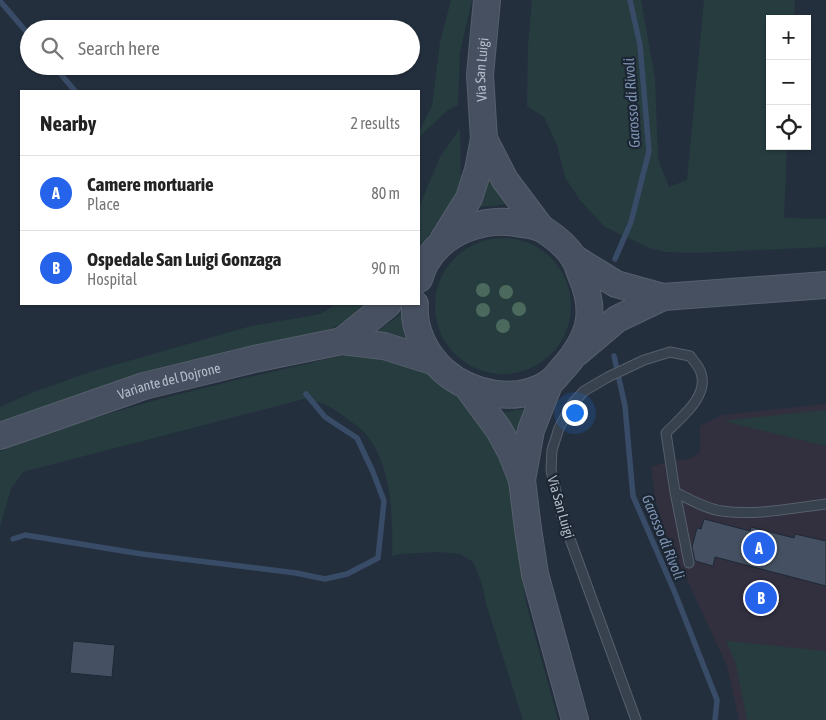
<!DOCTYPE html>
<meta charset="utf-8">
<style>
:root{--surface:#fff;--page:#f2f2f2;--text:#222;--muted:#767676;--line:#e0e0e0;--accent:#2563eb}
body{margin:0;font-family:"Asap Condensed",sans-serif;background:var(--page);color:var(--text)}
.controls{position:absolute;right:15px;top:15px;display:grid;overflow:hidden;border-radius:0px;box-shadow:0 1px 4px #0004}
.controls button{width:45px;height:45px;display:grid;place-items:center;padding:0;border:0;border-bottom:1px solid var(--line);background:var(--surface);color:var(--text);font:25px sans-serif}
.you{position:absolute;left:574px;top:412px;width:18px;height:18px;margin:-12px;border:4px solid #fff;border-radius:50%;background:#1a73e8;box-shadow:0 0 0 8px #1a73e833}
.badge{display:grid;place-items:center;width:32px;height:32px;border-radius:50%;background:var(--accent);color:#fff;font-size:16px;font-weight:700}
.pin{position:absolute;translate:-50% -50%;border:2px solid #fff;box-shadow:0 1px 5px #0006}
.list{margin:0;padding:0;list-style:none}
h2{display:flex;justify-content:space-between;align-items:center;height:65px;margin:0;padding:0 20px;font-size:21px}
h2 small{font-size:16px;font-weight:400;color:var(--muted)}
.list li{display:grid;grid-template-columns:32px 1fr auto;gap:15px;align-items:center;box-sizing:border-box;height:75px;padding:0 20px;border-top:1px solid var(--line)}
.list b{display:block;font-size:19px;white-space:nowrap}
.list p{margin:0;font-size:16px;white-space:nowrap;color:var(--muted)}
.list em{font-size:16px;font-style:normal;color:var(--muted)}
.icon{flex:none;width:28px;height:28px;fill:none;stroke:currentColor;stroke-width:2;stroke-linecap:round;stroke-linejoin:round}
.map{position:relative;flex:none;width:826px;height:720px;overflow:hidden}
.search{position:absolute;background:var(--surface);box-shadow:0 1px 4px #0004;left:20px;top:20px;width:400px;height:55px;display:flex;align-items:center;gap:12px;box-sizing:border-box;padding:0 18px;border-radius:28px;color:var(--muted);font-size:19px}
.panel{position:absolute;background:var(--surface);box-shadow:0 1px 4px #0004;left:20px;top:90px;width:400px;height:215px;border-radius:0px}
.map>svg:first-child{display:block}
.medical{fill:#32303f}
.green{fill:#263c3f}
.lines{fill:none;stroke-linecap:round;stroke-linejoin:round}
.stream{stroke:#394c67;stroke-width:5.5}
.building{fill:#455162;stroke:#1f2835}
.lane-casing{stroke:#565f6c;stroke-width:11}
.secondary-casing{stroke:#565f6c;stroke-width:28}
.lane{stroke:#38414e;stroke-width:9}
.secondary{stroke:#465061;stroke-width:26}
.tree{fill:#4b6a5d}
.labels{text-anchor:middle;stroke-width:4.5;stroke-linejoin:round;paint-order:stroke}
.street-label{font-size:14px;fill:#b4bcc9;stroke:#1d2633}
.water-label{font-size:15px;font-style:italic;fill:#7c92b1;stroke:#1d2633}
</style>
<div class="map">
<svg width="826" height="720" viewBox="0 0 826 720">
<rect width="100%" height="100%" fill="#242f3e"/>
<path class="medical" d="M826,404V720H739L727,666L664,530L655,497L651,467L670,461L690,459L700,452V426L722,415Z"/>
<path class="green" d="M451,0H472L460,52L458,105L448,110L419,137V132L432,106L440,42Z
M532,0H641L655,78L658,159L669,187L687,180L704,0H795L794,19H770V146H787L784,218L826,219V247L695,253L666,252L652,249L605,227L579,199L565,177L557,145L544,117L527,106L528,45Z
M460,128L461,183L437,226L419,246V207L440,157Z
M490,170L511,204L480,207Z
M435 306a68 68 0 1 1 136 0a68 68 0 1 1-136 0Z
M336,304H375L361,315L313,337L0,426V407L31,393L90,372L251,326L321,314Z
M401,314L405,341L374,333Z
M375,350L422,368L440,384L466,403L480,417L509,474L526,603L558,720H523L487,607L482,584L473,562L460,554L438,552L400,554L392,556C393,516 392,462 363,431C358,426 351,422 345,417C328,405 325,403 304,399L23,472L11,489L0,527V452C113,405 234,381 353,353Z
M525,409L516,442L499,413Z
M826,410V446L723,421Z
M726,641L826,651V720H747L736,664Z"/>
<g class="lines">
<path class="stream" d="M0,1L29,35
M54,66L75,91
M615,259L631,222L649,151L640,45L630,0
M614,356L625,406L633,496L675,593L717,700L715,720
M13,539L25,535L142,554L296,573L325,579L347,574L378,558L384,501L373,472L357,438L325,417L306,394"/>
</g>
<path class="building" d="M704,519L750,531L751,527L794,538L795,534L826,541V586L715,557L713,566L695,561L692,547L697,528L701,529Z
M73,641L115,645L112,677L70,673Z"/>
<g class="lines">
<g class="lane-casing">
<path id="lane" d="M675,492L689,563
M636,720L562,517L551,470L552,450L559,428L572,404L584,391L608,377L644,360L670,352L690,356C694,361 700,368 701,373C709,397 680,418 666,433L675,492C689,499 706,509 722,511C755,516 793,508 826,504"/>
</g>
<g class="secondary-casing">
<g id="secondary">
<path d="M484,139L505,180L541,228"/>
<path id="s1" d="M443,240L469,198L478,170L484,139L480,75L487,0"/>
<path d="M574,258L616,284L663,297L826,285"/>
<path d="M415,304C413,329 425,354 444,371C472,395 517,404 549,383C555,379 560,371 565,366C575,355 587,336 589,320C591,305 587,289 581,275C579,270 577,263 574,258C567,247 555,237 544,230C538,226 529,225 522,224C487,216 445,230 426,262C423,267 421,274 419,279"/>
<path d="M342,341L388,304"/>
<path d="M578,352L617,319L663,297"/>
<path d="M550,382L531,430L522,480L528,529L535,574L575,720"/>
<path d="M466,385L499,430L511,452L522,480"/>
<path id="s2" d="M0,436L144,386L254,359L342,341L384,346L435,362"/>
</g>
</g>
<use href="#lane" class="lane"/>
<use href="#secondary" class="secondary"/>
</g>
<g class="tree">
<circle cx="483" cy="290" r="7"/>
<circle cx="506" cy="292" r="7"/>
<circle cx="519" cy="309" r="7"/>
<circle cx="483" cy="310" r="7"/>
<circle cx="503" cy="326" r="7"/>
</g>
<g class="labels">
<g class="street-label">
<text dy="5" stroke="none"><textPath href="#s1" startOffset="180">Via San Luigi</textPath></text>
<text dy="5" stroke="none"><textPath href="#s2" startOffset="178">Variante del Dojrone</textPath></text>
<text transform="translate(561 507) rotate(74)" y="5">Via San Luigi</text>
</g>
<g class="water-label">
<text transform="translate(632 103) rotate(-94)" y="5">Garosso di Rivoli</text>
<text transform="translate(663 537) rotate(68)" y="5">Garosso di Rivoli</text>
</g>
</g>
</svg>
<div class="controls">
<button>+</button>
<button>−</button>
<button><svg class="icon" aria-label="locate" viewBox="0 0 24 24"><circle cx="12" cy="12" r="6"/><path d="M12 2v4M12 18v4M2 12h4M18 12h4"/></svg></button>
</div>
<div class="you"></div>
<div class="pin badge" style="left:759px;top:548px">A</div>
<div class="pin badge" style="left:761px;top:598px">B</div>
<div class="search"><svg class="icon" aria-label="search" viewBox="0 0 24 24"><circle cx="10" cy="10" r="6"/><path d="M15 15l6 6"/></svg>Search here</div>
<section class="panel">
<h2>Nearby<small>2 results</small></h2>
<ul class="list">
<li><span class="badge">A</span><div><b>Camere mortuarie</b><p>Place</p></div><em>80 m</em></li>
<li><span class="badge">B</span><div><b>Ospedale San Luigi Gonzaga</b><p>Hospital</p></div><em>90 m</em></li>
</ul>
</section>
</div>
